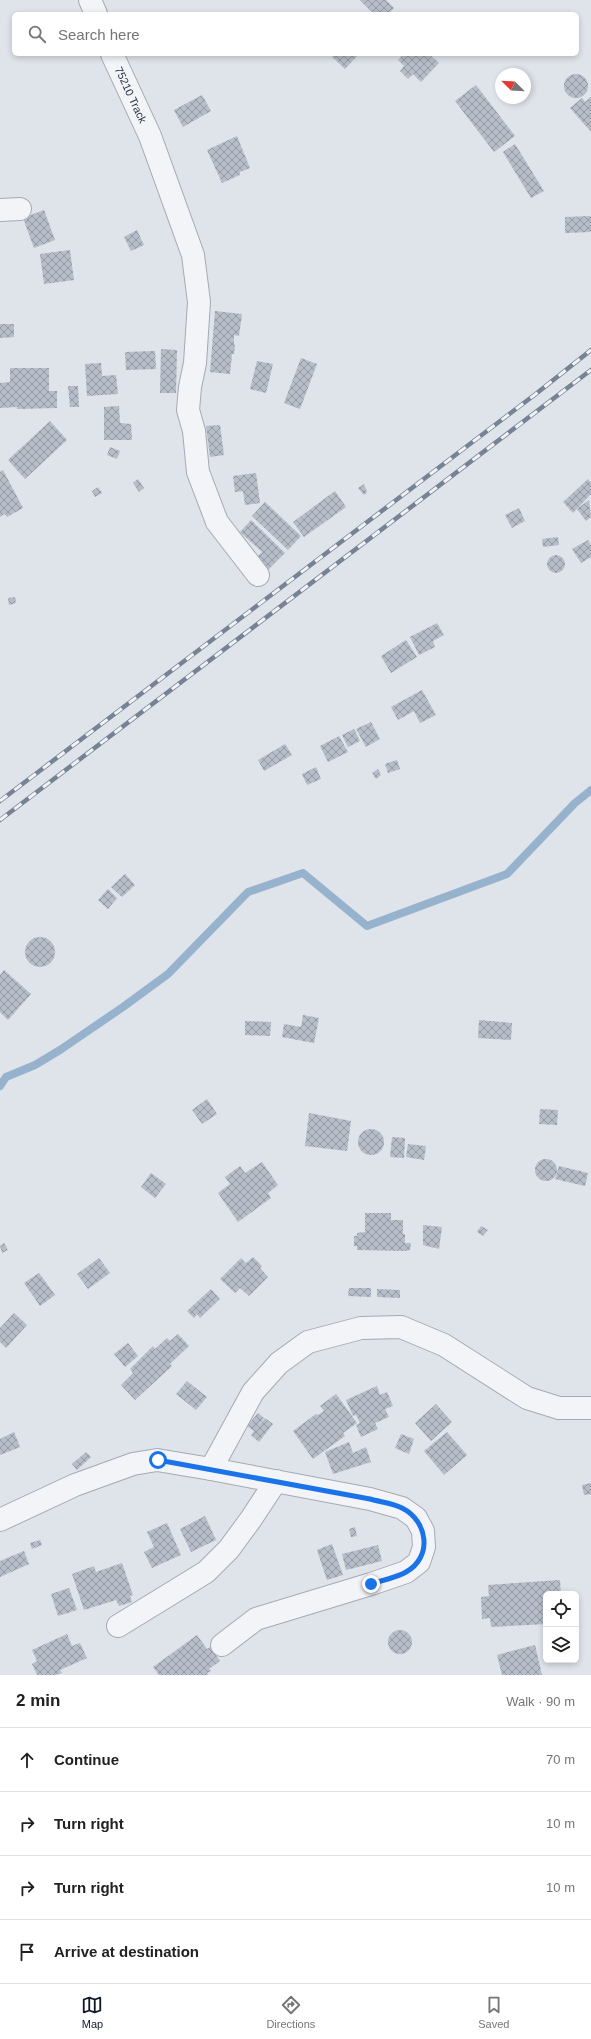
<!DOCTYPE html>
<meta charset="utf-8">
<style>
:root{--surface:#fff;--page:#f2f2f2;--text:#202124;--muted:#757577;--line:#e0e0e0;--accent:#111827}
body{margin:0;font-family:Helvetica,sans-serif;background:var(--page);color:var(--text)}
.controls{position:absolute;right:12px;bottom:12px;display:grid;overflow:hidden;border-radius:6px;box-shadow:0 2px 6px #0003}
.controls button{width:36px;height:36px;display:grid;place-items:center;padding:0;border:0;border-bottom:1px solid var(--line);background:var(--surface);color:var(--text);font:20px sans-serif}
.compass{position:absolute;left:495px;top:68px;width:36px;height:36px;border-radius:50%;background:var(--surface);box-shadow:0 2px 6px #0003;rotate:294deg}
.stop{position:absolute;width:12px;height:12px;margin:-9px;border:3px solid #1a73e8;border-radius:50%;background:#fff}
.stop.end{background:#1a73e8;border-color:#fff;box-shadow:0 1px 4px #0008}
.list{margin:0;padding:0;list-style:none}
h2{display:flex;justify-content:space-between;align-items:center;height:52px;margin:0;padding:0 16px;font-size:17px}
h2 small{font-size:13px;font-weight:400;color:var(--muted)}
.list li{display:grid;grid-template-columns:26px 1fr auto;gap:12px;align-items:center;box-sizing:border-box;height:64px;padding:0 16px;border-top:1px solid var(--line)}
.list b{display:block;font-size:15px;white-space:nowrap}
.list em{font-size:13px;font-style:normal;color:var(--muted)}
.icon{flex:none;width:22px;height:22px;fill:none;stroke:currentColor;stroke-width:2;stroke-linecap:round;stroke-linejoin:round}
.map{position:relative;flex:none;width:591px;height:1675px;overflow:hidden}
.search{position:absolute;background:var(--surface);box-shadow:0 2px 6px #0003;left:12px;right:12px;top:12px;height:44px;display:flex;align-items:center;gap:10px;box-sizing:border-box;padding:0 14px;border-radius:6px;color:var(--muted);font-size:15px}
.sheet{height:308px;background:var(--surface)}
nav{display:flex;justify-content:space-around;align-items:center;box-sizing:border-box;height:56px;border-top:1px solid var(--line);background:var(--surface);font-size:11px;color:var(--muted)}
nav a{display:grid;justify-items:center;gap:2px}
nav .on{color:var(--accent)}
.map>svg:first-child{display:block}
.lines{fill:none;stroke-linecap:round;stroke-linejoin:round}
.stream{stroke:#97b2cd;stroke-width:8}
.building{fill:url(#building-cross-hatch)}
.street-casing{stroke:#a4aab5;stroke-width:24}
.street{stroke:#f2f4f8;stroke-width:22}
.rail-casing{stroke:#778395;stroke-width:4.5}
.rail{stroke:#eff2f7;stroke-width:3;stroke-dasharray:9;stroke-linecap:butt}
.route{stroke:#1a73e8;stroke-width:5}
.labels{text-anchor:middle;stroke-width:3;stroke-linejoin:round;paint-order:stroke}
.street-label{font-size:11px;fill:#263143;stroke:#eff2f7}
</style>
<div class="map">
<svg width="591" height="1675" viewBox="0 0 591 1675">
<defs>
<pattern id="building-cross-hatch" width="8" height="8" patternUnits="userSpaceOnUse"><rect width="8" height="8" fill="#b6bdc8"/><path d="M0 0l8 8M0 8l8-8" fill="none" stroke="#949aa4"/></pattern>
</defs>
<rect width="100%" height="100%" fill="#dfe3ea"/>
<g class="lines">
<path class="stream" d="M0,1086L6,1077L35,1065L60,1050L123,1007L168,974L248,892L303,873L367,926L507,874L575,803L591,790"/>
</g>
<path class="building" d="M360,0H386L394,8L388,14H374Z
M335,54H359L345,69L332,57Z
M403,54H429L439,63L421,82L413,74L408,79L400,71L404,66L398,60Z
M564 86a12 12 0 1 1 24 0a12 12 0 1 1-24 0Z
M476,85L515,136L494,152L455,101Z
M202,95L211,111L183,127L174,110Z
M591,97V132L570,108L582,98L585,102Z
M237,136L250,168L240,172V175L222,183L207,150Z
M515,144L544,191L531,198L503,152Z
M44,210L55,240L34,248L23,218Z
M591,216V232L565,233V217Z
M137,230L144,245L131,251L124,237Z
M70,250L74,280L44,284L40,254Z
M215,311L242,314L239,336L234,335V344H235L234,354H232L230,374L210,372Z
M0,324H14V337L0,338Z
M161,349L177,350L176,393H160Z
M155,351L156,369L126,370L125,352Z
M301,358L317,364L300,409L284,403Z
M257,361L273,364L266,393L250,389Z
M101,363L102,376L116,375L118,394L87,396L85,364Z
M10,368H49V391H57V408L17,409V407L0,408V383L10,382Z
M68,386H78L79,407H70Z
M119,406L120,423L131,424L132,440H104V407Z
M50,421L67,440L25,479L8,460Z
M220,425L224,455L210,457L206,426Z
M110,447L120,451L117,459L107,455Z
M3,470L23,508L7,517L5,514L0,517V472Z
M256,473L260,503L245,505L243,491L235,492L233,476Z
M138,479L144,488L139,492L133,483Z
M588,479L591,483V494L573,513L563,502Z
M364,484L367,492L364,495L358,488Z
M98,487L102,493L95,497L92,491Z
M335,491L346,507L304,537L293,522Z
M589,500L591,517L586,521L577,509Z
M265,502L301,536L288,550L252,516Z
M519,508L525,521L512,528L505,515Z
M251,520L285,553L265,573L253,561L262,552L240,532Z
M558,537L559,545L543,547L542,539Z
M588,540L591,545V557L581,563L572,549Z
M547 564a9 9 0 1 1 18 0a9 9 0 1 1-18 0Z
M15,597L16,603L9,605L8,598Z
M437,623L444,635L433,641L435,647L419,655L410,637Z
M406,640L417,657L391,673L381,656Z
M422,690L436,715L420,723L414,711L398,720L391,707Z
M371,722L380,739L366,747L356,729Z
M354,729L360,741L348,747L342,735Z
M339,736L348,752L328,762L320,746Z
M285,744L292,755L264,771L258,760Z
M397,760L400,769L388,773L385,764Z
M316,767L321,779L307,785L302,774Z
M378,769L381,775L376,779L372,773Z
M125,874L135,885L122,897L111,887Z
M108,889L117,898L108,909L98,900Z
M25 952a15 15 0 1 1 30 0a15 15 0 1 1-30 0Z
M4,970L31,994L8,1020L0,1012V975Z
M303,1015L319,1018L314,1043L282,1037L284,1024L301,1027Z
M479,1020L512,1023L511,1040L478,1038Z
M245,1021L271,1022L270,1036L245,1035Z
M207,1099L217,1114L202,1124L192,1110Z
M540,1109L558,1110L557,1125L539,1124Z
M309,1113L351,1121L347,1151L305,1146Z
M358 1142a13 13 0 1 1 26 0a13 13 0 1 1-26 0Z
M392,1137L405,1138L404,1158L390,1157Z
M408,1144L426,1146L424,1160L406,1157Z
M535 1170a11 11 0 1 1 22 0a11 11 0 1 1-22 0Z
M262,1162L278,1185L268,1193L271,1198L238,1222L218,1193L230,1184L225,1177L240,1166L245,1173Z
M559,1166L588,1173L585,1186L555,1179Z
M151,1173L166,1184L155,1198L141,1187Z
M365,1213H391V1220H403V1234H405V1243H411L410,1250L405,1251L357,1250V1246H354V1236H357V1233L365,1232Z
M423,1225L442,1227L439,1249L423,1245Z
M481,1226L488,1230L483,1236L477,1232Z
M4,1243L8,1250L2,1253L0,1246Z
M253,1257L262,1266L260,1268L268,1277L249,1296L240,1288L235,1293L220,1279L241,1258L246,1263Z
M99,1258L110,1273L88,1289L77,1274Z
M39,1273L55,1295L40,1306L24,1283Z
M349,1288H371V1297L348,1296Z
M211,1289L220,1299L200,1318L197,1314L194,1318L187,1311Z
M377,1289L400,1290V1298L377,1297Z
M14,1313L27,1325L6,1348L0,1342V1328Z
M178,1334L189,1346L170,1364L172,1366L135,1400L121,1385L133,1373L130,1369L153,1346L155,1349L167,1338L170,1341Z
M128,1343L138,1356L125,1367L114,1354Z
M187,1381L207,1397L196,1410L176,1394Z
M377,1386L380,1395L387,1392L393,1406L385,1409L389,1417L375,1423L378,1429L361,1437L356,1425L360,1423L356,1415L353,1416L346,1400Z
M336,1394L357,1423L343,1433L345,1436L313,1459L293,1431L316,1414L318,1415L324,1411L320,1406Z
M436,1404L452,1422L431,1441L415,1423Z
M258,1413L264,1418L256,1429L265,1418L273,1424L259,1442L251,1435L254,1431L247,1426Z
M14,1432L20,1447L0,1455V1439Z
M447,1432L467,1455L444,1475L424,1451Z
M401,1434L414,1439L409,1454L395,1448Z
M349,1442L353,1453L366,1447L371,1462L333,1474L325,1452Z
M86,1452L91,1457L77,1470L72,1464Z
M591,1483V1494L584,1495L582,1485Z
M205,1516L216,1540L191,1552L180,1529Z
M167,1523L181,1555L152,1568L144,1552L154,1547L147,1532Z
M355,1527L357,1536L351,1537L349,1529Z
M40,1540L42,1545L32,1549L30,1543Z
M332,1544L343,1575L327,1580L317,1550Z
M378,1545L382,1561L346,1570L342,1554Z
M24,1551L29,1564L0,1577V1561Z
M122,1563L133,1595L130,1596L132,1602L119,1606L116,1600L84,1610L72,1574L94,1566L96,1572Z
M560,1580L561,1594H546V1624L491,1627L490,1618L482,1619L481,1597L489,1596L488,1585Z
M69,1588L77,1610L58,1616L51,1594Z
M388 1642a12 12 0 1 1 24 0a12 12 0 1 1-24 0Z
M67,1634L72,1646L80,1643L87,1658L60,1670L62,1673L56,1675H37L32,1664L37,1661L32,1650Z
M197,1635L207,1649L210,1647L220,1661L209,1669L211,1671L207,1673L208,1675H159L153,1667Z
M535,1645L542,1675H502L497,1655Z"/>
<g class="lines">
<g class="street-casing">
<g id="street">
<path d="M90,0L96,14"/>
<path id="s1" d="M112,54L150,136L193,255L199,302L195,363L190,387L188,410L194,431L198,472L217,522L258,575"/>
<path d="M0,210L20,209"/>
<path d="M211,1469L370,1499L402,1508L416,1518L423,1531L424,1547L419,1562L406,1572L371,1584L256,1619L222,1645"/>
<path d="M0,1520L75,1485L133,1464L157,1460L211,1469L253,1392L279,1363L308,1342L361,1328L401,1327L444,1345L527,1398L559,1408H591"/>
<path d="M118,1626L206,1572L229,1549L251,1519L276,1481"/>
</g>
</g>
<use href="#street" class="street"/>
<g class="rail-casing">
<path id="rail" d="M0,801L537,393L591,350
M0,820L591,370"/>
</g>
<use href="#rail" class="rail"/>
</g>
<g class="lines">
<path class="route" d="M158,1460L370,1499C380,1502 393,1503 402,1508C428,1521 433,1557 406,1572C396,1578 382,1580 371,1584"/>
</g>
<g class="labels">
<g class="street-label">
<text dy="4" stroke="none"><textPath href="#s1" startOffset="45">75210 Track</textPath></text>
</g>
</g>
</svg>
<div class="controls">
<button><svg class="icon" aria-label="locate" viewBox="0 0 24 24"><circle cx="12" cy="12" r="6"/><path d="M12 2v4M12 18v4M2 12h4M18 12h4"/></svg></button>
<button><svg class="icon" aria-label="layers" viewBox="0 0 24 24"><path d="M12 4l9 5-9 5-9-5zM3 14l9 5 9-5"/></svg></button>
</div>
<svg class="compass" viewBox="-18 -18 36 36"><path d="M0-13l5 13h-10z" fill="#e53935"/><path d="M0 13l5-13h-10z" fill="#757577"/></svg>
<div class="stop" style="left:158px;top:1460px"></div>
<div class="stop end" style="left:371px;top:1584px"></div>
<div class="search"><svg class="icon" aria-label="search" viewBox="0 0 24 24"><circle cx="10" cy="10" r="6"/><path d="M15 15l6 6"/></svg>Search here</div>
</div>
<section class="sheet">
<h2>2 min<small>Walk · 90 m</small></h2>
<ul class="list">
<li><svg class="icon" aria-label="ahead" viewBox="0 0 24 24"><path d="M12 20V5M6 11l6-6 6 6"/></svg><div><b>Continue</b></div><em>70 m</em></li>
<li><svg class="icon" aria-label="right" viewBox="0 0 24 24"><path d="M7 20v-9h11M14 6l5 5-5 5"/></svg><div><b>Turn right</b></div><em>10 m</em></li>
<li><svg class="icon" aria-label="right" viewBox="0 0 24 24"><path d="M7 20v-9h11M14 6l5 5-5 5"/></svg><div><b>Turn right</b></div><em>10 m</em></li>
<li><svg class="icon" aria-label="arrive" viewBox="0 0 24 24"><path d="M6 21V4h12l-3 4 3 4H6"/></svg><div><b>Arrive at destination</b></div></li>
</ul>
</section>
<nav>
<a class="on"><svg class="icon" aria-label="map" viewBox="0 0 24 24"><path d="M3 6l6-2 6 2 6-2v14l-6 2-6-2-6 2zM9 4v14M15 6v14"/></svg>Map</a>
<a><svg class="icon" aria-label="directions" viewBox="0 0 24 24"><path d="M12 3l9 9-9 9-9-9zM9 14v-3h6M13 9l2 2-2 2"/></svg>Directions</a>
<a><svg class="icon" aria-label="saved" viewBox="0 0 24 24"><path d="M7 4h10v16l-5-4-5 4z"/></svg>Saved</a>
</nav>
